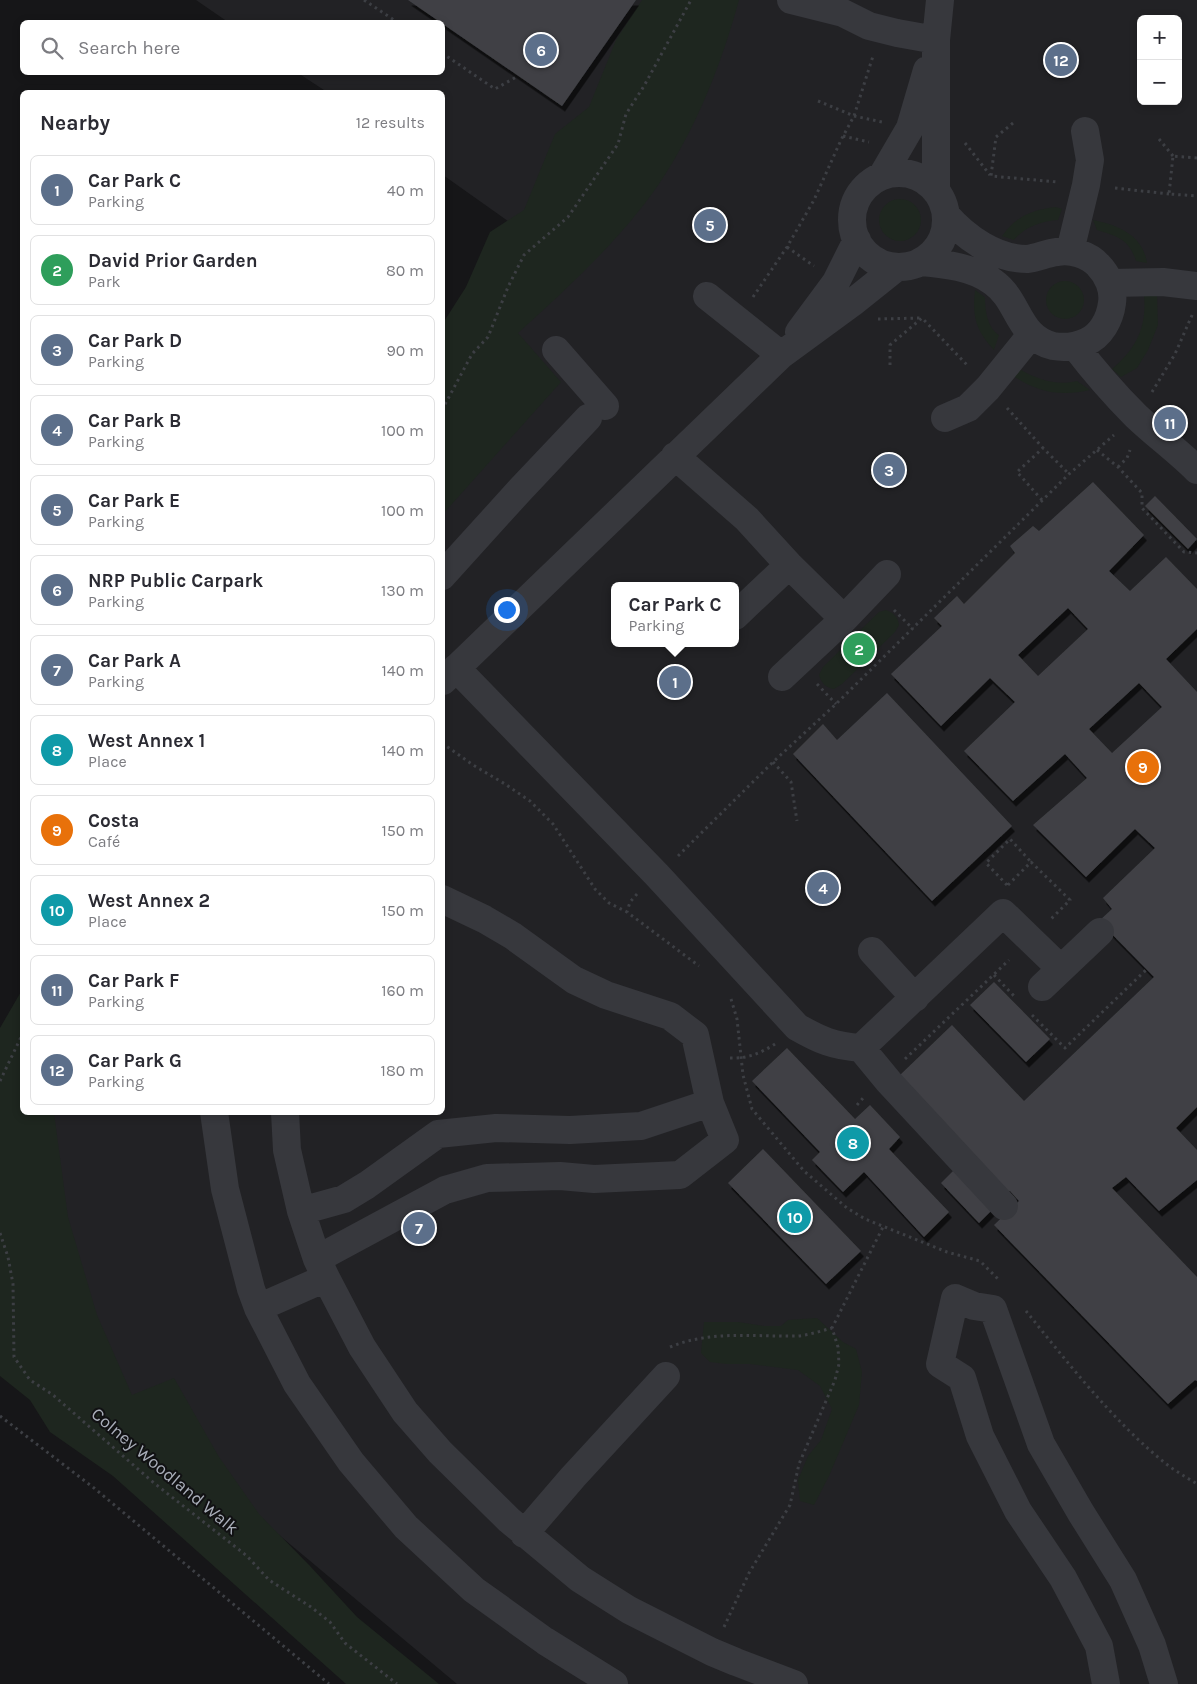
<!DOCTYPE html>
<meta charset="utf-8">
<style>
:root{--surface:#fff;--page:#f7f7f7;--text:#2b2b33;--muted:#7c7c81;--line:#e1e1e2;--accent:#7c3aed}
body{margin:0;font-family:Karla,sans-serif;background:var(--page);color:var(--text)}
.controls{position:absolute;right:15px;top:15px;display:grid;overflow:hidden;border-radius:8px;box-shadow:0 2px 8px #0003}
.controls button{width:45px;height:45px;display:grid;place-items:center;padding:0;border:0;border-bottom:1px solid var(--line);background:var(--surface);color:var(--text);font:25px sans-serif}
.you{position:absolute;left:506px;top:609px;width:18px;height:18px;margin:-12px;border:4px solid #fff;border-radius:50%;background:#1a73e8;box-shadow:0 0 0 8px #1a73e833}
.badge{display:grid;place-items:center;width:32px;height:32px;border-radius:50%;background:var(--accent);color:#fff;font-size:16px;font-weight:700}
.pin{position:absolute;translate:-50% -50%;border:2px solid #fff;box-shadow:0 1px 5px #0006}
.popup{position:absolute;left:611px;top:582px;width:128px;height:65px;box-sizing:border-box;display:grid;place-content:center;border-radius:8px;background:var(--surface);filter:drop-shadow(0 1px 4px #0005);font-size:16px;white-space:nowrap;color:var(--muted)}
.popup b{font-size:19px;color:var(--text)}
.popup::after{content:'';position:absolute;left:50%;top:100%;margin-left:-10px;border:10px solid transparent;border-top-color:var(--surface)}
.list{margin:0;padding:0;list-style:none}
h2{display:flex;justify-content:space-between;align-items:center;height:65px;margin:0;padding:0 20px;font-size:21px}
h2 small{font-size:16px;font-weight:400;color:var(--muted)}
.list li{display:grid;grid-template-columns:32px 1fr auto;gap:15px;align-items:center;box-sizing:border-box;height:70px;margin:0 10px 10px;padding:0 10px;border:1px solid var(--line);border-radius:8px}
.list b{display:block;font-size:19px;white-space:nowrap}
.list p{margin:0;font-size:16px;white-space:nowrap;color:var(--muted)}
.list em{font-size:16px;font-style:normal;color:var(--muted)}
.icon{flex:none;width:28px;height:28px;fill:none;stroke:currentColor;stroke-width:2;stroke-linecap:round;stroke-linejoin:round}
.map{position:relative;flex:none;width:1197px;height:1684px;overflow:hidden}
.search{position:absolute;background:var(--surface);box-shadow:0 2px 8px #0003;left:20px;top:20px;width:425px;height:55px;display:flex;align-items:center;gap:12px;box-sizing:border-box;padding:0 18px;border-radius:8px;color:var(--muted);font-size:19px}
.panel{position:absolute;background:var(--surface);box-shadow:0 2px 8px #0003;left:20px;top:90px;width:425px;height:1025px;border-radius:8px}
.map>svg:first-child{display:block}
.built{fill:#222225;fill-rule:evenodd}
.green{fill:#1e261f}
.building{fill:#404145;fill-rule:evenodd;filter:url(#shadow)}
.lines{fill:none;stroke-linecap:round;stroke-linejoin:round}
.path{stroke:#3d3f44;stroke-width:3;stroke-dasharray:2.5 4;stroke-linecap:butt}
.minor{stroke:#37383d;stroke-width:28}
.labels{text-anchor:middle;stroke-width:4;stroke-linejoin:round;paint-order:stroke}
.street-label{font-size:18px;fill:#a8adb8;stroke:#111113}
</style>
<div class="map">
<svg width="1197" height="1684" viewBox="0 0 1197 1684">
<defs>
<filter id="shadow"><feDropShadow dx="3" dy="5.5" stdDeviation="0" flood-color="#0009"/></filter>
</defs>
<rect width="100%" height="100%" fill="#161618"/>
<path class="built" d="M196,0H681L529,236L443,175L442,92H327L298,73L442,72V22H228Z
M706,0H1197V1684H457L63,1354L22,1112H442L443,412ZM1141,19H1178V101H1141ZM615,586H735V643H615Z"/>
<path class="green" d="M642,0H739C721,65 697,127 659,184C620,240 569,287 518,333L561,382L443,514V323L466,287L490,232L524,210L555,134L589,107L616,40Z
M879 220a21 21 0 1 1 42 0a21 21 0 1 1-42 0Z
M1056,207L1062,209L1058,220C1042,221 1024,227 1014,240L1002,236C1017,216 1031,210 1056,207Z
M1093,220C1118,225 1143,235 1147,263L1136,261C1129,239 1117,236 1097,230Z
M1046 300a19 19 0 1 1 38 0a19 19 0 1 1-38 0Z
M975,290L985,297C985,309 987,328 999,335L994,350C976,330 972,318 975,290Z
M1144,294L1157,295L1158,325L1148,350L1137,368L1121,377L1112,369C1137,348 1147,327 1144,294Z
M1021,370C1039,380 1057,386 1077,381L1090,390C1061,397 1036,392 1012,375Z
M886,610C894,613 898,617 899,625L895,632L842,684L834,689C825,687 822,684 819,675L823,667L879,612Z
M22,990V1112L54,1113L68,1217L97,1315L132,1395L174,1378L219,1457L259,1514L310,1566L357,1617L439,1684H346L113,1476L50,1432L30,1400L0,1376V1028Z
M817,1318L843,1342L856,1349L862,1372L859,1405L829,1476L814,1505L800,1501L798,1480L808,1456L821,1440L832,1409L820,1386L798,1370L750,1364H727L710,1362L701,1353L704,1322H738L764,1326H781L788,1320Z"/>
<path class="building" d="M408,0H636L562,106Z
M1093,482L1144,535L1109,571L1130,591L1166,557L1197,589V629L1166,659L1197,692V1107L1176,1128L1197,1150V1180L1159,1211L1126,1177L1112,1188L1197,1277V1381L1195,1380L1168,1404L994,1225L1019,1201L1010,1191L1005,1192L899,1076L952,1025L1024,1101L1154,977L1099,921L1112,909L1103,898L1155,848L1135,829L1086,877L1033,825L1087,778L1065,754L1013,801L964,751L1015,702L990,678L941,726L891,674L942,626L934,618L957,596L964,604L1015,553L1010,546L1033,526L1039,531ZM1068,608L1088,629L1038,676L1018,655ZM1139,683L1162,707L1112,753L1089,729Z
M1155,496L1197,539L1188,549L1145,506Z
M887,693L1012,826L932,901L793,754L823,724L837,740Z
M994,982L1050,1039L1026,1062L970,1005Z
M787,1048L855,1119L870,1105L900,1137L889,1149L949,1212L924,1237L864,1172L843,1192L812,1160L820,1152L752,1081Z
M763,1149L861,1251L826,1284L728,1183Z
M954,1170L993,1209L979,1223L941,1183Z"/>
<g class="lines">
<path class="path" d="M364,0L397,22
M442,53L495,89L518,76
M818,101L854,116L882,122
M1013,123L996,137L991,176L1057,182
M843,136L869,142
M1159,139L1173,156
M965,143L990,175
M1197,158L1173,156L1169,194L1197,196
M1115,188L1169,194
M787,247L814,266
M753,297L787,247L814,200L841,140L854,116L873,56
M878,319L922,318
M890,365V345L922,318L969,367
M1152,392L1175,354L1193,313
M1007,408L1043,448
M442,410L472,354L488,337L508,287L524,255L568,217L618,144L626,114L644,86L691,0
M1097,450L1118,467L1142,493V508L1184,552L1197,553
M1118,467L1127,458L1130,450
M1042,500L1017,472L1043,448L1069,474
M894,610L913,629
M817,684L836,704
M442,743L473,765L505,784L530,801L553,824L595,889L609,903L627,912
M773,762L791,782L797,821
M678,856L773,762L836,704L1069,474L1114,435
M1007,885L986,863L1010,839L1031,862
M1008,885L1031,862L1070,900L1050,920
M637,894L630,902L627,912L699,966
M994,975L1014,996
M731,999L737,1019L743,1075L752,1109L804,1171L847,1208L865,1219L947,1252L980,1261L999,1280
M1032,1015L1065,1048L1147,969
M730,1058C747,1059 761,1053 775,1044
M905,1059L1009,960
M0,1081L22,1035
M857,1105L864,1097
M0,1233L8,1257L13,1284L14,1357L30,1380L53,1395L154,1483L247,1556L269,1580L311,1607L330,1622L345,1643L397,1684
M1026,1311C1068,1363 1113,1421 1165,1463C1175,1471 1186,1477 1197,1484
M670,1347C711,1330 755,1337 798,1336C809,1335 821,1331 832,1328
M0,1416L94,1488L329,1684
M724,1627L749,1573L790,1505L799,1464L835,1380L839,1364L838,1347L832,1328L883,1227"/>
<path class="minor" d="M791,0L843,13L869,26L897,33L936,40
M852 220a47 47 0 1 1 94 0a47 47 0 1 1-94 0Z
M882,176L910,128L927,70
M936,190V40L940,0
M1070,251L1086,185L1090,160L1085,131
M921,262C945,264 973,267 993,282C1020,301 1017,337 1053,346C1065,348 1075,347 1086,342C1101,336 1110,319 1112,303C1114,290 1108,275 1098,265C1089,255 1071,249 1057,252C1047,253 1037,258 1027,259C996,259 966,238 946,215
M1110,283L1163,282L1197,286
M707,296L781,355
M799,332L836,282L857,240
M1075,346C1094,371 1114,394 1136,416C1156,435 1178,451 1197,470
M556,350L605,406
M945,418L968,408L988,388L1031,335
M675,456L747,519L789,565L844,619
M442,576L520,490L588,418
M735,616L789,565
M456,668L657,875L797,1027C820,1040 833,1046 861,1048L1003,913L1061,969L1042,987
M782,677L844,619L887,574
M443,681L781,355L852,303L897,267
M442,899L484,919L513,936L574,980L606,995L670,1016L695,1035L710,1103
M872,951L915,998
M1061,969L1100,932
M861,1048L889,1082L1004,1206
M214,1112L225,1189L251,1289L258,1308L297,1384L351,1462L406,1527L474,1590L545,1641L614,1684
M285,1112L287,1150L301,1211L317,1259L326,1278L362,1347L405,1412L440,1452L509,1520L580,1579L629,1610L712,1652L736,1662L794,1684
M301,1211L344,1199L367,1185L438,1134L496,1128L570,1130L641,1126L710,1103L725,1140L680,1175L594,1179L560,1176L487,1178L445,1190L317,1259
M258,1308L326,1278
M524,1534L573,1477L666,1376
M1106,1684L1099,1646L1063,1578L1018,1511L980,1436L962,1378L940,1364L955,1298L974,1306L993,1309L1041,1444L1081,1513L1123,1580L1152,1645L1164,1684"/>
</g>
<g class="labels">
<g class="street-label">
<text transform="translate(165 1471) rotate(40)" y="6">Colney Woodland Walk</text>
</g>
</g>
</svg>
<div class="controls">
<button>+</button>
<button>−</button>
</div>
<div class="you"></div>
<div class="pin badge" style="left:675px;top:682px;background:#5c6f8a">1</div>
<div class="popup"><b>Car Park C</b>Parking</div>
<div class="pin badge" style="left:859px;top:649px;background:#2e9e5b">2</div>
<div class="pin badge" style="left:889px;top:470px;background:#5c6f8a">3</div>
<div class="pin badge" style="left:823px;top:888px;background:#5c6f8a">4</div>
<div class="pin badge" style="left:710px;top:225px;background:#5c6f8a">5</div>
<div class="pin badge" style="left:541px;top:50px;background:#5c6f8a">6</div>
<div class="pin badge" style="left:419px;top:1228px;background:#5c6f8a">7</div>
<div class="pin badge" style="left:853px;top:1143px;background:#0f9aa8">8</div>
<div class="pin badge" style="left:1143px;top:767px;background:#e8710a">9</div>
<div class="pin badge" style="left:795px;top:1217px;background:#0f9aa8">10</div>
<div class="pin badge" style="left:1170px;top:423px;background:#5c6f8a">11</div>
<div class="pin badge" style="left:1061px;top:60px;background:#5c6f8a">12</div>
<div class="search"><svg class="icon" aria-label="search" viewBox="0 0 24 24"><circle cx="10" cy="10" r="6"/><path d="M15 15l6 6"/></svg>Search here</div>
<section class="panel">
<h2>Nearby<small>12 results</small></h2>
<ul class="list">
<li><span class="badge" style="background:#5c6f8a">1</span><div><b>Car Park C</b><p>Parking</p></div><em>40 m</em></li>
<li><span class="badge" style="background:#2e9e5b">2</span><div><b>David Prior Garden</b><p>Park</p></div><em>80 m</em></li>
<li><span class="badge" style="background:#5c6f8a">3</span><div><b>Car Park D</b><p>Parking</p></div><em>90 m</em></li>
<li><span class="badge" style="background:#5c6f8a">4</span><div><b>Car Park B</b><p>Parking</p></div><em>100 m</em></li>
<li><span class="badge" style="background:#5c6f8a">5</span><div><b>Car Park E</b><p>Parking</p></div><em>100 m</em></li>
<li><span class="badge" style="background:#5c6f8a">6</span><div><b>NRP Public Carpark</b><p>Parking</p></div><em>130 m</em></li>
<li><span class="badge" style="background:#5c6f8a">7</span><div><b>Car Park A</b><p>Parking</p></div><em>140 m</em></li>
<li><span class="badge" style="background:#0f9aa8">8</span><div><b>West Annex 1</b><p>Place</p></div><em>140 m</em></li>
<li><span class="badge" style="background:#e8710a">9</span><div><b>Costa</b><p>Café</p></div><em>150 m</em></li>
<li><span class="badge" style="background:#0f9aa8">10</span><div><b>West Annex 2</b><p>Place</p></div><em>150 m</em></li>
<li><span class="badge" style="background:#5c6f8a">11</span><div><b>Car Park F</b><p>Parking</p></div><em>160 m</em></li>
<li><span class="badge" style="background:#5c6f8a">12</span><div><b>Car Park G</b><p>Parking</p></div><em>180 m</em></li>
</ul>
</section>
</div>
